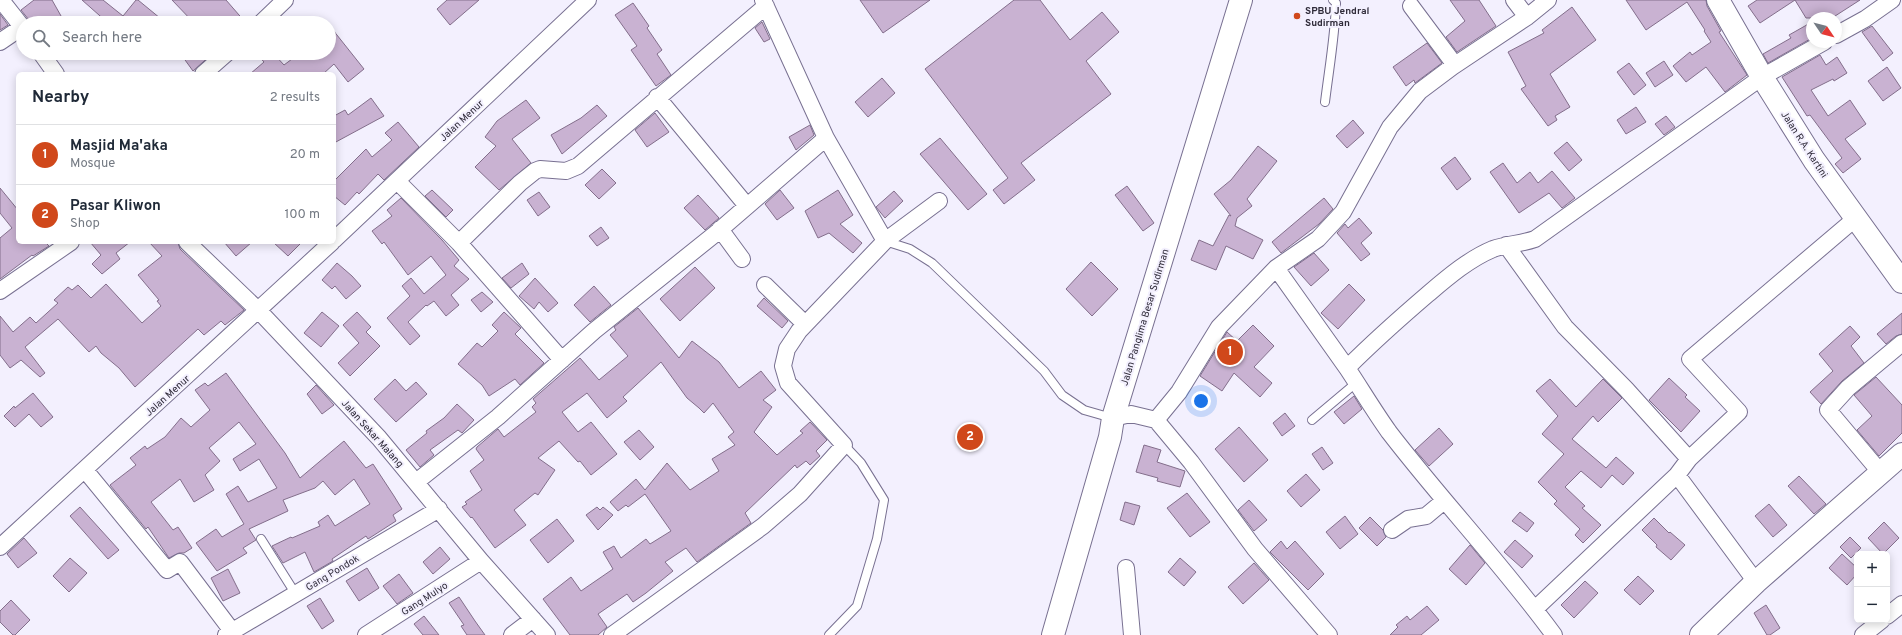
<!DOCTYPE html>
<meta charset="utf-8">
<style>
:root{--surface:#fff;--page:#f6f6f7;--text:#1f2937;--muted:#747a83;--line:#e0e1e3;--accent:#d0481b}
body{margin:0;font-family:Overpass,sans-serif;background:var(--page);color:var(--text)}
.controls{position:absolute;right:12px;bottom:12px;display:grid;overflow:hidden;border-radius:6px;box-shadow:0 2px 10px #0003}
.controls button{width:36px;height:36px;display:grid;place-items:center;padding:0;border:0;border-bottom:1px solid var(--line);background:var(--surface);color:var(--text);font:20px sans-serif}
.compass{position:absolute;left:1806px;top:12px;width:36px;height:36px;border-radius:50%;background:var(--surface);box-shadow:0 2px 10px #0003;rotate:125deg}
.you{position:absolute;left:1201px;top:401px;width:14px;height:14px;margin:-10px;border:3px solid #fff;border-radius:50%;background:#1a73e8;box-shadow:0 0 0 6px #1a73e833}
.badge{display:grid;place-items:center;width:26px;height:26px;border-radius:50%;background:var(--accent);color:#fff;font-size:13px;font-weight:700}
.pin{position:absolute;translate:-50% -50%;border:2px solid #fff;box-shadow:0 1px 4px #0006}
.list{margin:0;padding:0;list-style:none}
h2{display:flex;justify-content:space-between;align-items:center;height:52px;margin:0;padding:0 16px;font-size:17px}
h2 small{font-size:13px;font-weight:400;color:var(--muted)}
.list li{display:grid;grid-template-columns:26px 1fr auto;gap:12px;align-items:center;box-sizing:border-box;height:60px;padding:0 16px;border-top:1px solid var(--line)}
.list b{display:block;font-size:15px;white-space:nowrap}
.list p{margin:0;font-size:13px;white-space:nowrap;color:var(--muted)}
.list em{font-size:13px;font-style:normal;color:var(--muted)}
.icon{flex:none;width:22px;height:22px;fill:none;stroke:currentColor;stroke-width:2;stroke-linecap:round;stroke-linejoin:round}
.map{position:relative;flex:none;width:1902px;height:635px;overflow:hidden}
.search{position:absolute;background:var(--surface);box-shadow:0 2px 10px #0003;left:16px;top:16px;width:320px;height:44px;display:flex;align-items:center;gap:10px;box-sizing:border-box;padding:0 14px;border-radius:22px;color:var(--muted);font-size:15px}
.panel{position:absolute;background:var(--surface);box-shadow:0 2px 10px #0003;left:16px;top:72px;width:320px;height:172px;border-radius:6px}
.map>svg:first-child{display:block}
.building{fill:#c9b2d2;stroke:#836e8b}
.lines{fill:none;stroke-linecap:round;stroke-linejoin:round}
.lane-casing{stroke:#787091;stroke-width:10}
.street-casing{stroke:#787091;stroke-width:18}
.secondary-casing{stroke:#787091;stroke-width:24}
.lane{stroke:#fff;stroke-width:8}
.street{stroke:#fff;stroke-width:16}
.secondary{stroke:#fff;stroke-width:22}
.poi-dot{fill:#d0481b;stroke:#f3f0fe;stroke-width:1.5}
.labels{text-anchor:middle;stroke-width:4;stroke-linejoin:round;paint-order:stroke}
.poi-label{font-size:10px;font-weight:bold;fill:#2f2b39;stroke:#f3f0fe;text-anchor:start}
.street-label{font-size:10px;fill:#2f2b39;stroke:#f3f0fe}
</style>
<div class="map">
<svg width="1902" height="635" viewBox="0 0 1902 635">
<rect width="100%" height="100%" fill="#f3f0fe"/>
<path class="building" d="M34,0H52L65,23H36L32,18L29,20L21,10Z
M82,0H103L123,16L136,0H138L166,23H108Z
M172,0H226L246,23H194Z
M447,0H479L450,25L437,9Z
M860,0H930L883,33Z
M1014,0H1040L1070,40L1102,12L1119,32L1086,61L1111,94L1021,163L1035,180L1004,204L993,190L1008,178L925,69Z
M1450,0H1479L1496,26L1457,52L1446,37L1465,21Z
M1626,0H1706L1707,6L1721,31L1719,32L1747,75L1725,92L1706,67L1686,82L1673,66L1690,52L1692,55L1711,42L1704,31L1705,30L1687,2L1646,30Z
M1757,0H1795L1760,23L1748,6Z
M1795,0H1860L1832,18H1806Z
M633,3L649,26L647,28L662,50L657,54L671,75L656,86L631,50L637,46L615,15Z
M1572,7L1596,40L1550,74L1570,107L1555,116L1557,120L1548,126L1521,89L1526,86L1508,52L1544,33L1542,30Z
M0,14L8,25L0,30Z
M762,22L770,39L764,42L755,28Z
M1812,22V38L1768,63L1763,54L1791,38L1789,35Z
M329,25L364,69L348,82L334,64L323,74H250L264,62L256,53H273L284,65L300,53H329Z
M1872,26L1893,53L1883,61L1862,32Z
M1427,43L1442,63L1415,83L1414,80L1406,86L1393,67Z
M180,53H213L193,71Z
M1820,55L1826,65L1837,57L1847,73L1834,81L1833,79L1811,90L1828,116L1850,100L1866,124L1845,139L1861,159L1843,173L1835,164L1842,158L1810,115L1807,116L1782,77Z
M1664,61L1673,75L1655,87L1646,73Z
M1629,63L1646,85L1634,95L1617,72Z
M1887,67L1901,88L1883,101L1868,81Z
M882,78L895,93L868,117L855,102Z
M371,98L384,116L334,143V116L345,110L348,115Z
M526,100L540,118L512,139L531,163L499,190L475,167L496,146L485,137L497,121Z
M597,105L607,116L562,154L551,135L581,118Z
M1636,107L1646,122L1626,134L1617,120Z
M655,113L669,132L647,147L635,130Z
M1666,116L1675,127L1664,135L1655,124Z
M1353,120L1364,133L1347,148L1336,136Z
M398,122L419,147L384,180L378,174L359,194L357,192L345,205L334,196V181L366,149L372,157L392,140L385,133Z
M810,125L814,135L796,150L789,137Z
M940,138L987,194L968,210L920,154Z
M1567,142L1582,160L1569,171L1554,153Z
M1258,146L1277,161L1247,199L1252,206L1237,218L1235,226L1263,240L1253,259L1226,246L1216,270L1191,260L1199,240L1213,246L1229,215L1231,216L1214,194L1231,180Z
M1455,157L1471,179L1457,190L1441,168Z
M1503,163L1517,183L1530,172L1538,183L1552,171L1575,198L1562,208L1549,193L1519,213L1490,172Z
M602,169L616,183L599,199L585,185Z
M1127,186L1154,223L1143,231L1115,195Z
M0,188L18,210V242H48L46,243L49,246L33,256L32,255L0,279V238L12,228L0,213Z
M432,190L453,210L446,217L425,196Z
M780,190L794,208L777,220L765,204Z
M838,190L853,215L840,224L862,243L853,253L829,233L818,238L805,211Z
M894,191L903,201L885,218L876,207Z
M539,192L550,207L538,216L527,200Z
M698,195L719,218L705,230L684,208Z
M401,198L442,240L459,260L454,266L469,279L451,295L459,305L446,316L434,301L427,306L426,305L408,322L420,336L410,345L387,318L410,296L402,286L411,278L424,294L446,275L431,256L408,275L384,242L382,244L372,231L392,216L387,210Z
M1324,198L1333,209L1319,224L1281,253L1272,242Z
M1359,218L1372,233L1361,243L1370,254L1361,261L1337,233L1345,224L1348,228Z
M601,227L609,238L597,246L589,236Z
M90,242H130L116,253L120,259L102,274L92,264L101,255Z
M149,242H178L180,249L244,310L225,325L221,321L204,335L198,329L135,387L119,368L101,353L96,346L89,352L58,319L25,347L45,373L40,377L21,360L10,368L0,355V316L13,332L30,317L36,323L58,303L54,300L68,287L72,290L78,285L91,298L106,284L142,323L161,306L157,301L159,300L138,275L162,256Z
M224,242H252L236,256Z
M273,242H302L288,256Z
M1314,253L1329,270L1311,286L1294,267Z
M1091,262L1118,289L1092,316L1066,289Z
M337,263L352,276L361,286L346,299L335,286L332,289L322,280Z
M522,263L529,274L511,288L502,278Z
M695,267L715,288L680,321L660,299Z
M535,278L558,303L548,312L539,302L534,309L519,296Z
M1349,284L1365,300L1338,329L1321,313Z
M594,286L611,305L590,322L574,305Z
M482,292L493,302L481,312L471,300Z
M764,298L788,321L782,328L757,306Z
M638,308L679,358L692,341L719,362L739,388L761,371L776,390L763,400L772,407L754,432L777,455L803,433L800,431L810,422L827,440L816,451L820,456L810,465L806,461L797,468L795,465L745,513L751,523L697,562L686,548L665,562L673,571L646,593L633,602L627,594L598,614L607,627L598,635H570L543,599L571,577L581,591L613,569L603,552L614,546L621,558L646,539L650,544L671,531L645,494L628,507L626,505L618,511L610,502L636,479L645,490L667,463L690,490L719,471L712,459L735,445L728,437L734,432L713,403L704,413L699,408L687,398L661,362L623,397L627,401L607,418L587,393L562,412L578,432L591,422L617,454L591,475L580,461L578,462L559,441L538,458L555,470L538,495L535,493L514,510L526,525L495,548L472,517L471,518L462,507L467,504L465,502L482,490L470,471L484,460L476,449L477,447L498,429L504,437L536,412L532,407L536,403L533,399L580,358L599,380L628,356L610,335L616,330L614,327Z
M322,312L339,326L321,347L304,333Z
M357,312L371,327L366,332L380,346L350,376L338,363L359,343L343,325Z
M504,312L521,328L515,334L544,363L520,385L515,379L489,396L482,385L458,364L477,343L482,347L498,331L492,325Z
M1902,313V334L1896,336L1886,344L1877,334Z
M1253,325L1274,346L1254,367L1272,383L1260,397L1234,373L1222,391L1200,376L1227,332L1237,341Z
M1850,326L1860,337L1851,346L1864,363L1842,381L1821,404L1810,392L1833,371L1819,354Z
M226,373L285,453L300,478L344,441L366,468L373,464L394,496L402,509L393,515L396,521L368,539L366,536L332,559L333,561L314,572L305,552L283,563L272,546L291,537L292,538L320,526L318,522L328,515L335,526L370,504L354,479L335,495L323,481L315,488L283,500L288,511L249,529L256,540L243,548L247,553L217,571L196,543L216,529L222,537L244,524L226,494L238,486L248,502L277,488L259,459L240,471L233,459L256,444L239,422L209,448L220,461L205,475L214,490L194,502L180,479L151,502L173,530L178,527L192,548L184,553H179L169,558L148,527L146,529L110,485L136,465L130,458L145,446L147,449L165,437L181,418L191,427L210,410L195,390L205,383L208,386Z
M1876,377L1902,405V433L1879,456L1857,430L1872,416L1854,395Z
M1669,378L1687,395L1685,397L1700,411L1681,432L1649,400Z
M395,379L406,391L416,382L427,394L396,422L374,399Z
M1550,379L1576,407L1603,379L1622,398L1598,422L1593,416L1572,439L1606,468L1616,457L1634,473L1623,485L1612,475L1601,488L1581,471L1565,487L1585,506L1582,508L1601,525L1583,543L1575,535L1580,529L1554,504L1557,501L1538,482L1564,454L1542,434L1558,416L1536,391Z
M316,385L334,405L322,414L307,394Z
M33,393L53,417L41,427L29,414L15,427L4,416L14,406L15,408Z
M1354,396L1362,409L1344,424L1334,412Z
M457,404L474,420L462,433L458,430L430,450L434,455L420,467L406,450L427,433L426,431L444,418Z
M1285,413L1295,426L1282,436L1273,423Z
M1239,427L1268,460L1244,482L1215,449Z
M1439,428L1453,444L1429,466L1415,450Z
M639,430L654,447L640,460L624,442Z
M1144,445L1161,450L1157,462L1185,471L1180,487L1157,481L1158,478L1136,472Z
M1322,447L1333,463L1323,470L1312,454Z
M1306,474L1320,490L1301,507L1287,491Z
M1799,476L1826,504L1814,514L1788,486Z
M1187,493L1210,522L1190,537L1167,508Z
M1249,500L1267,520L1254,531L1238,510Z
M1125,502L1140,506L1134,525L1120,520Z
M1769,504L1787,525L1773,537L1755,516Z
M80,507L119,550L108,559L70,516Z
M597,507L600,510L603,507L613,515L598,530L586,515Z
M1520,512L1534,523L1527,532L1512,521Z
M1345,516L1358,534L1340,549L1326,532Z
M1370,517L1383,530L1386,537L1377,546L1359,528Z
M1654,518L1669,533L1670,532L1685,545L1671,560L1656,547L1657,545L1642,530Z
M557,519L574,541L548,563L530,540Z
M1884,522L1899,538L1883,554L1868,538Z
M1850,537L1861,548L1851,558L1840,547Z
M24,538L37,553L18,568L7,554Z
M1515,540L1533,556L1522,568L1504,552Z
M1281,541L1287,549L1295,541L1324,574L1308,590L1270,552Z
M1470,545L1485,563L1466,585L1449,569Z
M440,547L450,559L433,574L423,562Z
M1842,554L1857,568V574L1847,585L1829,568Z
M70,558L87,573L69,592L53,576Z
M1180,558L1196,572L1184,586L1168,572Z
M1254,563L1269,580L1243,604L1228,587Z
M367,568L379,588L359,601L346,581Z
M228,569L240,593L223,601L211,578Z
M399,574L413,593L397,604L383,586Z
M1638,576L1654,591L1640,605L1624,590Z
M1585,581L1598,593L1574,618L1561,605Z
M459,597L475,621L485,635H467L461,626L464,625L449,603Z
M320,598L334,621L322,629L307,606Z
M11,600L30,620L15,635H13L0,622V611Z
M1766,605L1780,628L1770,635H1767L1754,613Z
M1427,606L1439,620L1421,635H1390L1398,627L1396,625L1407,616L1410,620Z
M424,616L439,635H423L414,624Z"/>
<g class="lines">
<g class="lane-casing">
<path id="lane" d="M1325,102C1329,69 1335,36 1336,3L1333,0
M885,241L910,249L932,263L1044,371L1062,395L1084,410L1112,418
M1312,420L1356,383
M261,539L295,593
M829,635L857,606L877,539L884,500L861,463L844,445"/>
</g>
<g class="street-casing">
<path id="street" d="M1,0L23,28
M763,0L826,138L885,241L939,201
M1514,0L1527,17
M1411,6L1455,65
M261,23L285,0
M1836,35L1865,19L1892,0
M0,42L22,27
M41,53L56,74
M203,74L227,53
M657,97L747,206
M397,181L459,243L562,360
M720,229L742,259
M334,240L588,0
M187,242L259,311L379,438L481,561L547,635
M459,243L520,183L535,171L540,169L566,171L578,166L766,6
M1506,245L1565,327L1626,389L1689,459L1677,475L1535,609
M1276,268L1347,368
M765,285L805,324
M0,291L71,242
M1113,418L1131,414L1156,420L1191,462L1255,549L1329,635
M1156,420L1179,392L1219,327L1276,268L1318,239L1343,212L1390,127L1420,91L1452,67L1527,17L1548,0
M1689,459L1739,412L1690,359L1856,218
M85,470L167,570L180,562L232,631
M1881,473L1828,410L1848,388L1902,343
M1677,475L1756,582
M416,482L498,417L594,331L715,234L826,138
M1392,530L1408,519L1426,516L1444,501
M0,547L332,242
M1126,568L1132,635
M1887,616L1902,604
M226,635L439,509
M366,635L481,561
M512,635L533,619
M612,635L763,526L800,494L844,445L788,383L783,366L787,349L799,331L885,241
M1554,635C1502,564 1442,501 1389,432C1374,411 1361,389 1347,368C1373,342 1400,318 1428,294C1448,277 1469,259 1493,249C1507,244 1521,244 1535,239L1762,77L1824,42
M1863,635L1882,620"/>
</g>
<g class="secondary-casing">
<path id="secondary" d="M1718,0L1762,77L1814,160L1902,282
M1053,635L1110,437L1113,418L1241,0
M1701,635L1756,582L1902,454"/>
</g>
<use href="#lane" class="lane"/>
<use href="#street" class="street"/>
<use href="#secondary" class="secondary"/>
</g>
<circle class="poi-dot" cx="1297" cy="16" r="4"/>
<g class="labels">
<g class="poi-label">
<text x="1305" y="14">SPBU Jendral<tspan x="1305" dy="12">Sudirman</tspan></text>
</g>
<g class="street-label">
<text transform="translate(461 120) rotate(-43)" y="4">Jalan Menur</text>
<text transform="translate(1805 144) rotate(57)" y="4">Jalan R.A. Kartini</text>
<text transform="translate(1144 317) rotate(-73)" y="4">Jalan Panglima Besar Sudirman</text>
<text transform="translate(167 395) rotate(-42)" y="4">Jalan Menur</text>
<text transform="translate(373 433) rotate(48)" y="4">Jalan Sekar Malang</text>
<text transform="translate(332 572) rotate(-31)" y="4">Gang Pondok</text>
<text transform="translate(424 598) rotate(-33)" y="4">Gang Mulyo</text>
</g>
</g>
</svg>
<div class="controls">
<button>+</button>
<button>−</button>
</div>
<svg class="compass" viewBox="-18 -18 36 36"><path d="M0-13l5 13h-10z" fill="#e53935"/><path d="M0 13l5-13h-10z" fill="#747a83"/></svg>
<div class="you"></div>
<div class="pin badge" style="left:1230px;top:352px">1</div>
<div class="pin badge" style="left:970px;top:437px">2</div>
<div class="search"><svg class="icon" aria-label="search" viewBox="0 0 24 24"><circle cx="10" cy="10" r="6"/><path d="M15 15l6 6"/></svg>Search here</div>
<section class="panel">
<h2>Nearby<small>2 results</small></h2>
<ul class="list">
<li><span class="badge">1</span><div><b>Masjid Ma'aka</b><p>Mosque</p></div><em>20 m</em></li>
<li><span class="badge">2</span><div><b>Pasar Kliwon</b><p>Shop</p></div><em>100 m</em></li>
</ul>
</section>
</div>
